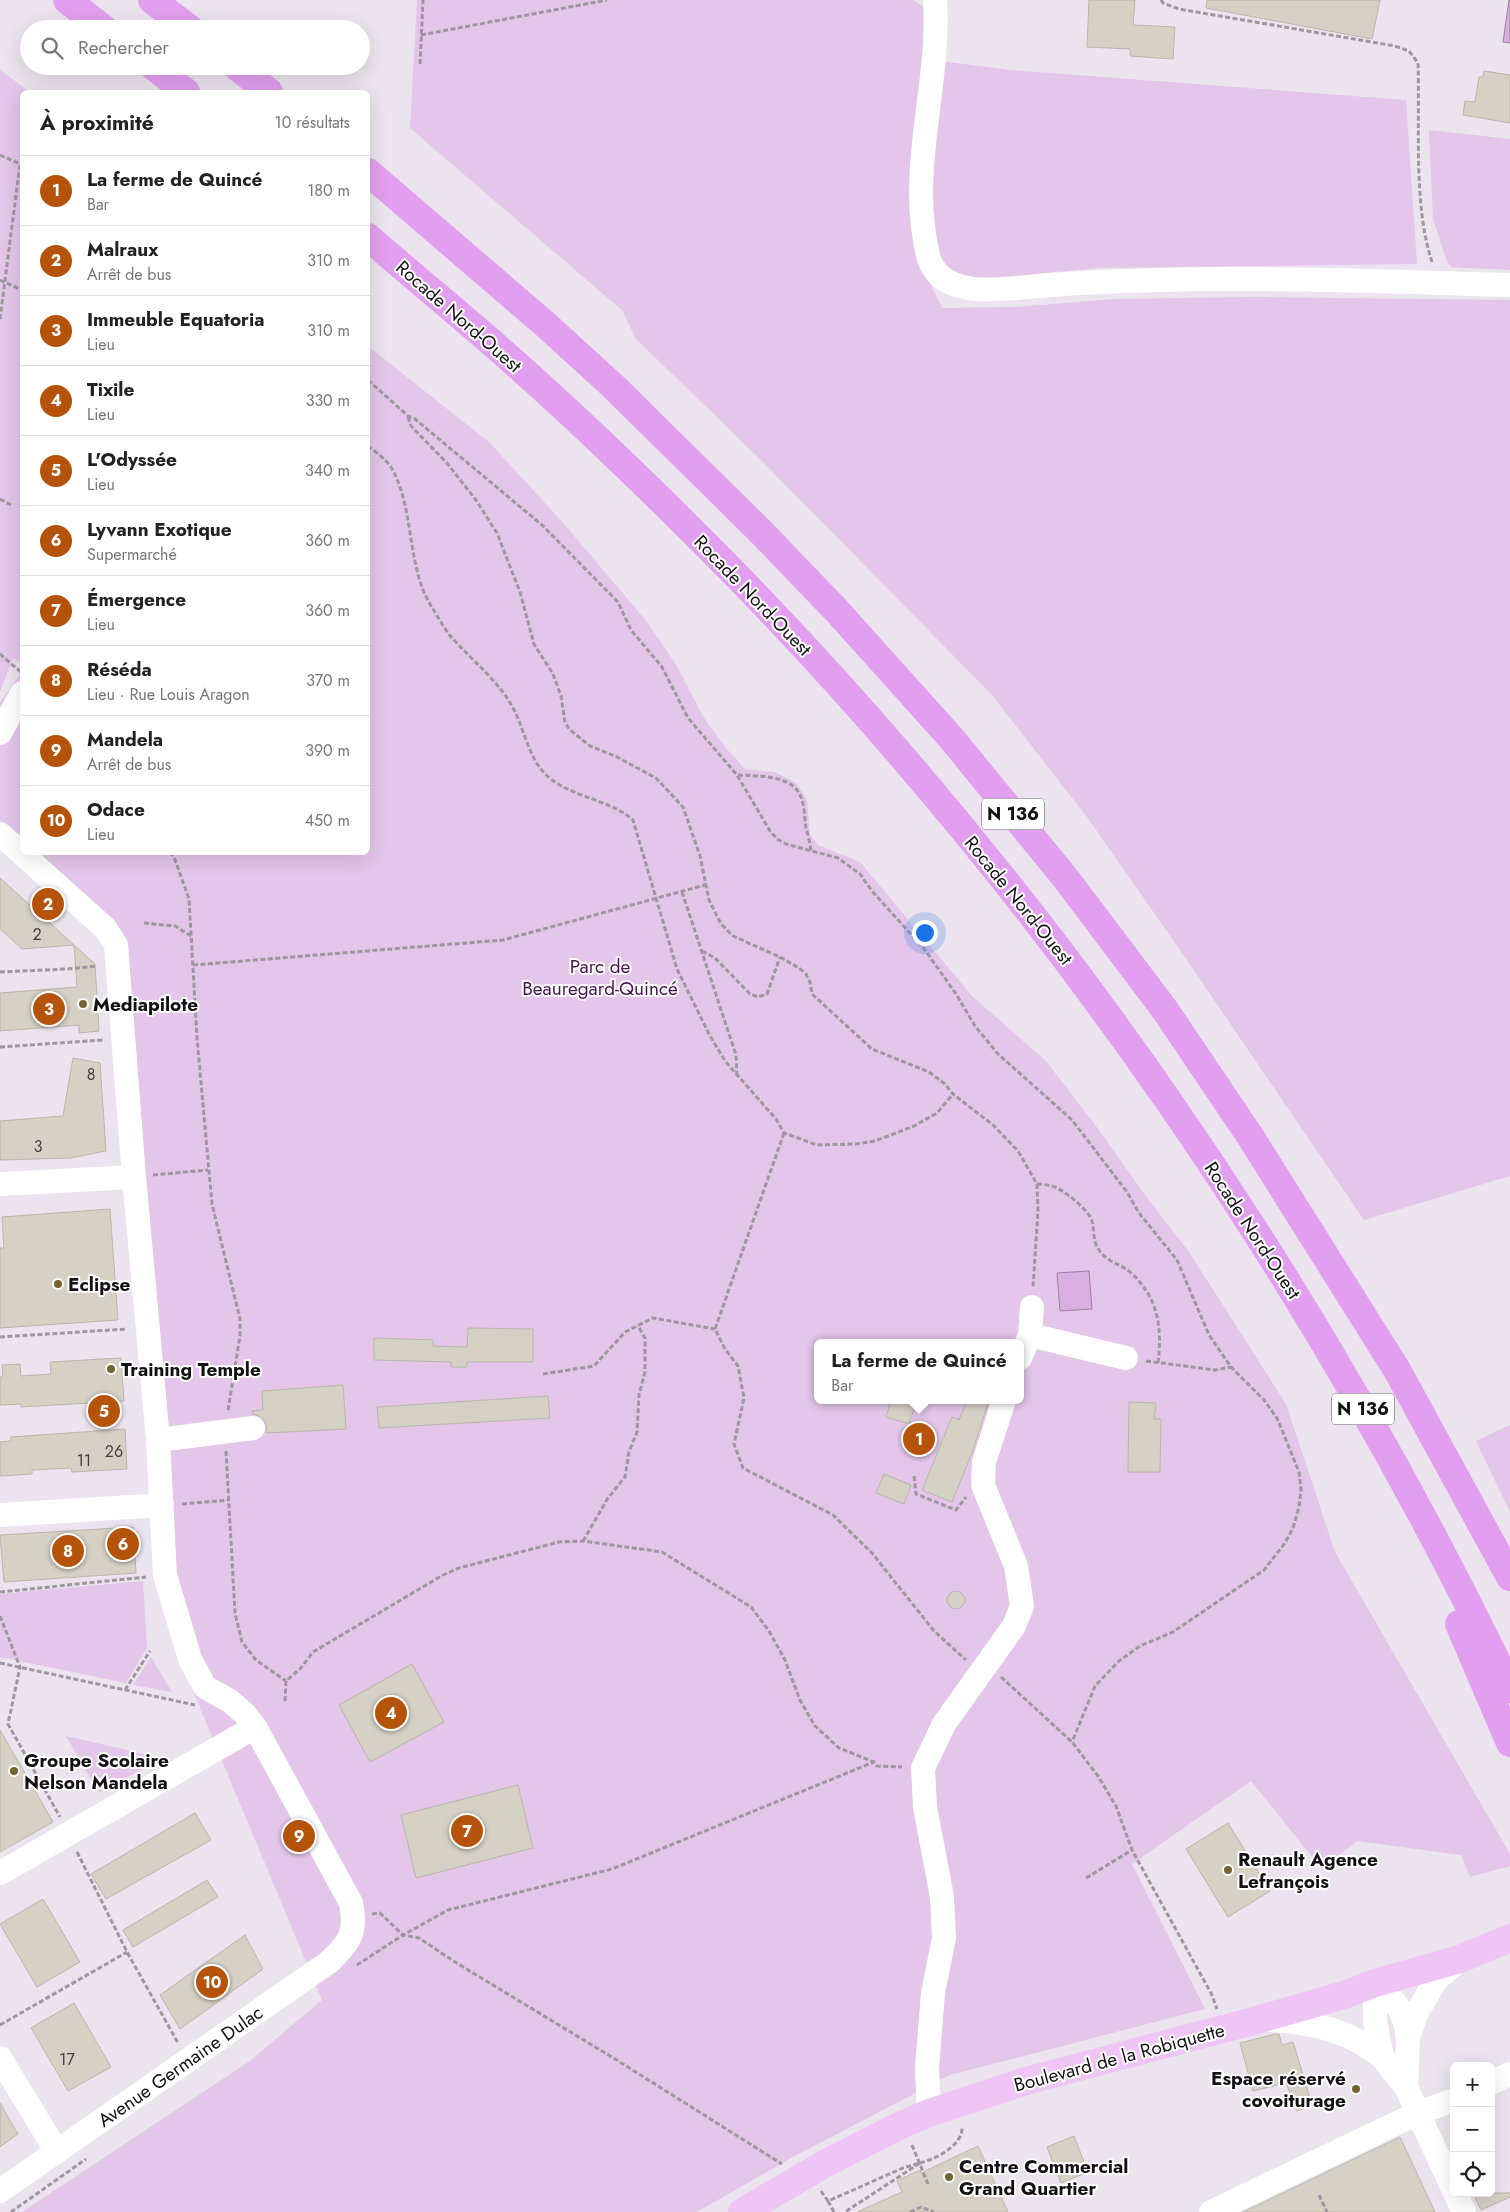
<!DOCTYPE html>
<html lang="fr">
<meta charset="utf-8">
<style>
:root{--surface:#fff;--page:#f6f6f6;--text:#222;--muted:#767676;--line:#e0e0e0;--accent:#b45309}
body{margin:0;font-family:Jost,sans-serif;background:var(--page);color:var(--text)}
.controls{position:absolute;right:15px;bottom:15px;display:grid;overflow:hidden;border-radius:8px;box-shadow:0 5px 20px #0002}
.controls button{width:45px;height:45px;display:grid;place-items:center;padding:0;border:0;border-bottom:1px solid var(--line);background:var(--surface);color:var(--text);font:25px sans-serif}
.you{position:absolute;left:924px;top:932px;width:18px;height:18px;margin:-12px;border:4px solid #fff;border-radius:50%;background:#1a73e8;box-shadow:0 0 0 8px #1a73e833}
.badge{display:grid;place-items:center;width:32px;height:32px;border-radius:50%;background:var(--accent);color:#fff;font-size:16px;font-weight:700}
.pin{position:absolute;translate:-50% -50%;border:2px solid #fff;box-shadow:0 1px 5px #0006}
.popup{position:absolute;left:814px;top:1339px;width:210px;height:65px;box-sizing:border-box;display:grid;place-content:center;border-radius:8px;background:var(--surface);filter:drop-shadow(0 1px 4px #0005);font-size:16px;white-space:nowrap;color:var(--muted)}
.popup b{font-size:19px;color:var(--text)}
.popup::after{content:'';position:absolute;left:50%;top:100%;margin-left:-10px;border:10px solid transparent;border-top-color:var(--surface)}
.list{margin:0;padding:0;list-style:none}
h2{display:flex;justify-content:space-between;align-items:center;height:65px;margin:0;padding:0 20px;font-size:21px}
h2 small{font-size:16px;font-weight:400;color:var(--muted)}
.list li{display:grid;grid-template-columns:32px 1fr auto;gap:15px;align-items:center;box-sizing:border-box;height:70px;padding:0 20px;border-top:1px solid var(--line)}
.list b{display:block;font-size:19px;white-space:nowrap}
.list p{margin:0;font-size:16px;white-space:nowrap;color:var(--muted)}
.list em{font-size:16px;font-style:normal;color:var(--muted)}
.icon{flex:none;width:28px;height:28px;fill:none;stroke:currentColor;stroke-width:2;stroke-linecap:round;stroke-linejoin:round}
.map{position:relative;flex:none;width:1510px;height:2212px;overflow:hidden}
.search{position:absolute;background:var(--surface);box-shadow:0 5px 20px #0002;left:20px;top:20px;width:350px;height:55px;display:flex;align-items:center;gap:12px;box-sizing:border-box;padding:0 18px;border-radius:28px;color:var(--muted);font-size:19px}
.panel{position:absolute;background:var(--surface);box-shadow:0 5px 20px #0002;left:20px;top:90px;width:350px;height:765px;border-radius:8px}
.map>svg:first-child{display:block}
.green{fill:#e3c6e9;fill-rule:evenodd}
.water{fill:#d9afe1;stroke:#9e80a4}
.building{fill:#d5d1c5;stroke:#bab6ab}
.lines{fill:none;stroke-linecap:round;stroke-linejoin:round}
.path{stroke:#9e979f;stroke-width:3;stroke-dasharray:5 2.5;stroke-linecap:butt}
.minor{stroke:#fff;stroke-width:24}
.major{stroke:#eec5f5;stroke-width:28}
.highway{stroke:#e29fef;stroke-width:28}
.poi-dot{fill:#736432;stroke:#fff;stroke-width:2}
.labels{text-anchor:middle;stroke-width:4;stroke-linejoin:round;paint-order:stroke}
.number-label{font-size:16px;fill:#444141}
.shield{fill:#fff;stroke:#5a585b;stroke-width:1}
.shield-label{font-size:18px;font-weight:bold;fill:#141115}
.street-label{font-size:19px;fill:#141115;stroke:#fff}
.park-label{font-size:19px;fill:#481551;stroke:#fff}
.poi-label{font-size:19px;font-weight:bold;fill:#141115;stroke:#fff;text-anchor:start}
</style>
<div class="map">
<svg width="1510" height="2212" viewBox="0 0 1510 2212">
<rect width="100%" height="100%" fill="#ebe3ed"/>
<path class="green" d="M417,0H913L932,12L919,261L942,308L1016,307L1116,299L1255,297L1510,300V1176L1364,1220L1180,950L1087,817L992,695L759,458L635,338L623,311L410,128Z
M939,61L1010,70L1406,100L1417,264L1099,268L981,279L965,276L948,267L938,252L928,194Z
M0,70L30,92H22V663L13,658L0,692Z
M1429,130L1510,139V270L1451,267L1447,262L1433,219Z
M368,346L490,443L565,525L647,622L677,666L702,715L725,747L745,769L775,772L796,783L807,799L810,835L818,845L860,862L972,996L1046,1061L1099,1130L1145,1195L1189,1252L1286,1404L1335,1552L1510,1854V1866L1470,1877L1461,1855L1357,1841L1322,1869L1251,1781L1132,1864L1205,2009L950,2075L791,2158L697,2212H22L250,2061L322,2000L187,1677L157,1509L116,951L0,835V703L22,671V852H368ZM818,1343H1020V1400H818Z
M1510,1425V1512L1476,1441Z
M143,1581L147,1648L126,1683L0,1657V1594Z
M151,1657L172,1692L133,1685Z
M66,1736L161,1758L99,1793Z"/>
<path class="water" d="M1509,0H1510V43L1503,42Z
M1089,1271L1092,1309L1060,1311L1057,1273Z"/>
<path class="building" d="M1089,0H1135L1133,25L1175,27L1173,59L1130,56V49L1087,47Z
M1207,0H1380L1372,39L1206,8Z
M1484,71L1510,75V123L1463,115L1465,101L1475,102L1479,77H1483Z
M0,878L95,964L99,1031L79,1033V1025L0,1031V993L77,987L74,945L22,949L0,929Z
M73,1058L100,1063L106,1151L70,1158L0,1160V1121L63,1116Z
M110,1209L118,1320L0,1328V1248H4L2,1217Z
M468,1328L533,1329V1362H467V1367H451V1362L374,1360V1338L433,1340V1346L467,1347Z
M121,1358L124,1401L21,1407V1404L0,1405V1377H3L2,1365L20,1364L21,1376L51,1374L50,1362Z
M343,1385L346,1429L266,1433L267,1427L264,1420L259,1416L253,1414L252,1411L263,1410L262,1391Z
M548,1396L550,1418L379,1428L377,1407Z
M891,1400H917L909,1424L886,1417Z
M967,1400H989L972,1453L952,1502L922,1490L952,1417L959,1420Z
M1129,1402L1156,1403L1154,1419H1161L1160,1472H1128Z
M125,1429L127,1469L72,1472L71,1468L32,1470V1474L0,1476V1442L11,1441V1437Z
M884,1474L911,1485L904,1504L876,1493Z
M133,1527L136,1573L4,1582L0,1535Z
M947 1600a9 9 0 1 1 18 0a9 9 0 1 1-18 0Z
M412,1664L444,1722L370,1762L339,1705Z
M0,1730L53,1822L0,1852Z
M518,1785L533,1848L416,1878L401,1815Z
M195,1813L211,1840L106,1899L91,1874Z
M1228,1823L1270,1891L1228,1917L1186,1849Z
M207,1880L218,1897L133,1947L123,1930Z
M43,1899L80,1962L37,1987L0,1924Z
M245,1935L263,1969L180,2029L160,1995Z
M74,2003L111,2067L68,2091L31,2028Z
M1275,2034H1279L1282,2045L1293,2042L1312,2105L1297,2111L1286,2083L1253,2091L1240,2043Z
M0,2103L18,2134L0,2147Z
M1074,2136L1088,2172L1061,2183L1047,2147Z
M1400,2137L1435,2212H1243Z
M978,2146L1008,2212H857L902,2192L897,2181L920,2170L921,2173Z
M1473,2193H1510V2197L1481,2210Z"/>
<g class="lines">
<path class="path" d="M1161,0L1163,3L1179,9L1395,46L1409,51L1418,63C1420,124 1413,205 1432,262
M421,35L607,0
M420,64L423,0
M0,155L20,164
M0,280L22,290
M0,319L20,164L22,166
M368,380L408,416L415,419L542,525L618,602L631,630L662,667L688,718L737,775L770,831L777,839L786,844L838,858L860,874L872,891L925,950L956,994L975,1026L998,1054L1072,1120L1127,1192L1139,1213L1177,1260L1209,1335L1231,1367L1264,1400L1277,1418L1299,1472L1301,1490L1299,1507L1293,1528L1285,1543L1264,1570L1173,1632L1140,1646L1119,1661L1095,1686L1072,1742
M408,417L411,426L446,462L476,500L497,533L520,592L534,644L553,674L561,696L565,722L569,729L590,746L615,756L656,778L683,807L700,856L709,900L721,924L733,936L780,957L799,968L806,974L810,982L812,994L861,1039L872,1049L929,1072L945,1084L953,1094L993,1125L1018,1151L1037,1184L1038,1211L1033,1287
M368,446C376,452 387,460 392,469C414,507 407,566 430,604C437,615 444,629 453,639C475,663 503,685 516,714C527,738 530,763 552,780C577,798 610,800 633,820L677,969L709,1034L725,1061L776,1119L784,1133L817,1145L856,1144L875,1141L914,1126L937,1113L953,1094
M0,499L13,506
M0,654L22,673
M738,775C756,776 789,775 799,793C805,803 804,817 806,828C808,835 810,843 811,851
M170,852L174,857L189,899L197,1038L212,1204L240,1319V1336L228,1410
M682,892L736,1055L737,1075
M144,923L175,926L191,936
M702,951L715,958L750,994L758,997L767,994L780,957
M193,965L503,940L705,885
M0,972L67,969L97,966
M0,1047L103,1040
M784,1133L715,1329L725,1349L738,1366L744,1398L734,1444L743,1468L833,1515L872,1553L934,1631L966,1660
M153,1175L208,1170
M1037,1184C1042,1184 1047,1185 1052,1186C1063,1189 1089,1210 1092,1221C1095,1231 1092,1241 1099,1250C1106,1261 1120,1264 1130,1272C1159,1298 1162,1327 1158,1364
M0,1337L127,1329
M1146,1361L1215,1370L1231,1367
M543,1374L594,1366L625,1332L653,1318L715,1329
M226,1451L235,1613L242,1642L256,1660L286,1681
M914,1476L916,1494L956,1510L966,1497
M182,1504L229,1500
M583,1541L608,1498L625,1477L629,1452L637,1432L639,1395L645,1372V1338L638,1326
M0,1592L146,1577
M0,1616L20,1667L8,1724L60,1817
M0,1663L195,1705
M1001,1677L1072,1742L1098,1776L1116,1806L1132,1850L1211,1993L1217,2009
M125,1690L150,1651
M285,1701L286,1681L300,1669L313,1652L443,1575L459,1568L559,1542L583,1541L662,1552L751,1607L769,1631L785,1660L800,1700L815,1726L839,1748L874,1762L877,1766L902,1767
M77,1852L127,1952L178,2043
M1086,1878L1132,1850
M372,1914L380,1913L403,1935L419,1938L455,1962L615,2059L782,2164
M357,1965L403,1935L448,1910L612,1869L874,1762
M0,2025L127,1952
M912,2145L928,2184
M920,2163C936,2159 964,2145 962,2126
M821,2191L828,2201L903,2168L920,2163L845,2212
M1319,2195L1327,2212
M828,2201L834,2212
M11,2212L86,2159
M910,2212L921,2207L934,2212"/>
<path class="minor" d="M935,0C940,76 914,151 923,227C925,239 926,253 931,264C939,281 957,287 974,289C999,291 1026,287 1051,285C1088,282 1125,281 1162,280C1278,277 1394,282 1510,285
M0,733L22,693
M0,834L105,928L116,945L134,1177L158,1440L165,1575L190,1659L205,1687L230,1701L245,1714L255,1727L351,1903C357,1932 350,1942 329,1962L0,2191
M0,1184L134,1177
M1030,1335L1126,1358
M1020,1358L1030,1335L1032,1307
M158,1440L253,1428
M0,1515L162,1505
M0,1873L255,1727
M1375,1983V2021L1382,2057L1406,2087L1454,2191
M1375,1983C1396,2001 1405,2011 1408,2039
M1269,2020C1311,2022 1349,2030 1382,2057
M0,2058L57,2152
M1491,2083L1510,2074
M1406,2087L1408,2039L1416,2014L1436,1980L1460,1959
M929,2113L927,2068L933,1993L944,1938L942,1897L925,1807L923,1768L944,1724L1014,1626L1022,1606L1016,1566L983,1485L984,1462L1004,1400
M1455,2193L1464,2212
M1211,2212L1418,2113L1454,2100"/>
<path class="major" d="M742,2212L828,2162L899,2126L929,2113L1026,2081L1257,2020L1347,1994L1375,1983L1460,1959L1510,1938"/>
<path class="highway" d="M67,0L104,29
M152,0L190,29
M153,66L186,92
M236,66L269,92
M368,172L546,325L614,387L761,532L837,611L952,739L1067,880L1165,1010L1250,1136L1397,1370L1510,1577
M368,237C417,280 468,321 517,365C591,431 663,501 733,572C1051,898 1313,1278 1510,1689
M1459,1624L1510,1743"/>
</g>
<g class="poi-dot">
<circle cx="83" cy="1004" r="5"/>
<circle cx="58" cy="1284" r="5"/>
<circle cx="111" cy="1369" r="5"/>
<circle cx="14" cy="1771" r="5"/>
<circle cx="1228" cy="1870" r="5"/>
<circle cx="1356" cy="2089" r="5"/>
<circle cx="949" cy="2177" r="5"/>
</g>
<g class="labels">
<g class="number-label">
<text x="37" y="940">2</text>
<text x="91" y="1080">8</text>
<text x="38" y="1152">3</text>
<text x="114" y="1457">26</text>
<text x="84" y="1466">11</text>
<text x="67" y="2065">17</text>
</g>
<g class="shield">
<rect x="982" y="798.5" width="62" height="31" rx="4"/>
<rect x="1332" y="1393.5" width="62" height="31" rx="4"/>
</g>
<g class="shield-label">
<text x="1013" y="820">N 136</text>
<text x="1363" y="1415">N 136</text>
</g>
<g class="street-label">
<text transform="translate(459 316) rotate(41)" y="7">Rocade Nord-Ouest</text>
<text transform="translate(753 595) rotate(46)" y="7">Rocade Nord-Ouest</text>
<text transform="translate(1019 900) rotate(51)" y="7">Rocade Nord-Ouest</text>
<text transform="translate(1253 1230) rotate(57)" y="7">Rocade Nord-Ouest</text>
<text transform="translate(1119 2057) rotate(-15)" y="7">Boulevard de la Robiquette</text>
<text transform="translate(180 2066) rotate(-35)" y="7">Avenue Germaine Dulac</text>
</g>
<g class="park-label">
<text x="600" y="973">Parc de<tspan x="600" dy="22">Beauregard-Quincé</tspan></text>
</g>
<g class="poi-label">
<text x="93" y="1011">Mediapilote</text>
<text x="68" y="1291">Eclipse</text>
<text x="121" y="1376">Training Temple</text>
<text x="24" y="1767">Groupe Scolaire<tspan x="24" dy="22">Nelson Mandela</tspan></text>
<text x="1238" y="1866">Renault Agence<tspan x="1238" dy="22">Lefrançois</tspan></text>
<text x="1346" y="2085" text-anchor="end">Espace réservé<tspan x="1346" dy="22">covoiturage</tspan></text>
<text x="959" y="2173">Centre Commercial<tspan x="959" dy="22">Grand Quartier</tspan></text>
</g>
</g>
</svg>
<div class="controls">
<button>+</button>
<button>−</button>
<button><svg class="icon" aria-label="locate" viewBox="0 0 24 24"><circle cx="12" cy="12" r="6"/><path d="M12 2v4M12 18v4M2 12h4M18 12h4"/></svg></button>
</div>
<div class="you"></div>
<div class="pin badge" style="left:919px;top:1439px">1</div>
<div class="popup"><b>La ferme de Quincé</b>Bar</div>
<div class="pin badge" style="left:48px;top:904px">2</div>
<div class="pin badge" style="left:49px;top:1009px">3</div>
<div class="pin badge" style="left:391px;top:1713px">4</div>
<div class="pin badge" style="left:104px;top:1411px">5</div>
<div class="pin badge" style="left:123px;top:1544px">6</div>
<div class="pin badge" style="left:467px;top:1831px">7</div>
<div class="pin badge" style="left:68px;top:1551px">8</div>
<div class="pin badge" style="left:299px;top:1836px">9</div>
<div class="pin badge" style="left:212px;top:1982px">10</div>
<div class="search"><svg class="icon" aria-label="search" viewBox="0 0 24 24"><circle cx="10" cy="10" r="6"/><path d="M15 15l6 6"/></svg>Rechercher</div>
<section class="panel">
<h2>À proximité<small>10 résultats</small></h2>
<ul class="list">
<li><span class="badge">1</span><div><b>La ferme de Quincé</b><p>Bar</p></div><em>180 m</em></li>
<li><span class="badge">2</span><div><b>Malraux</b><p>Arrêt de bus</p></div><em>310 m</em></li>
<li><span class="badge">3</span><div><b>Immeuble Equatoria</b><p>Lieu</p></div><em>310 m</em></li>
<li><span class="badge">4</span><div><b>Tixile</b><p>Lieu</p></div><em>330 m</em></li>
<li><span class="badge">5</span><div><b>L'Odyssée</b><p>Lieu</p></div><em>340 m</em></li>
<li><span class="badge">6</span><div><b>Lyvann Exotique</b><p>Supermarché</p></div><em>360 m</em></li>
<li><span class="badge">7</span><div><b>Émergence</b><p>Lieu</p></div><em>360 m</em></li>
<li><span class="badge">8</span><div><b>Réséda</b><p>Lieu · Rue Louis Aragon</p></div><em>370 m</em></li>
<li><span class="badge">9</span><div><b>Mandela</b><p>Arrêt de bus</p></div><em>390 m</em></li>
<li><span class="badge">10</span><div><b>Odace</b><p>Lieu</p></div><em>450 m</em></li>
</ul>
</section>
</div>
